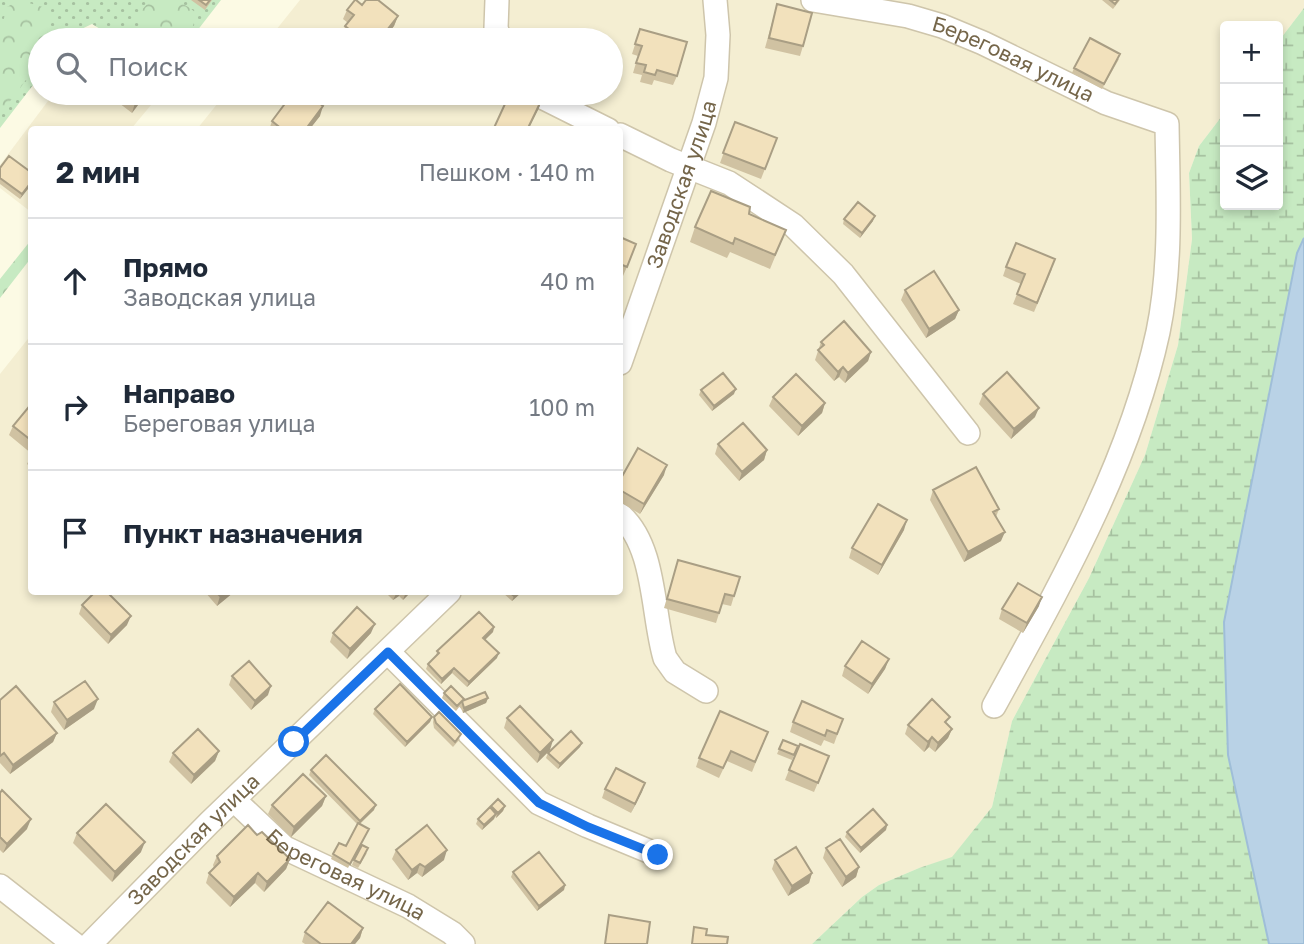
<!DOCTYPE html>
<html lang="ru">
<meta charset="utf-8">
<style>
:root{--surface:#fff;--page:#f6f6f7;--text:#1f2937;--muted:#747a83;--line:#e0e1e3}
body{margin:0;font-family:"Golos Text",sans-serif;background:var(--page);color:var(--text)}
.controls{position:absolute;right:21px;top:21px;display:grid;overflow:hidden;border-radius:7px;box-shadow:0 4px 10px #0003}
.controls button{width:63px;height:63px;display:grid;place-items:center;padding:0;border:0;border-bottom:2px solid var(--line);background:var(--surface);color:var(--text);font:35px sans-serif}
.stop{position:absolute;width:21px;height:21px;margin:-16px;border:5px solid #1a73e8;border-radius:50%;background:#fff}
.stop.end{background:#1a73e8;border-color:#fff;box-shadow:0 2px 7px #0008}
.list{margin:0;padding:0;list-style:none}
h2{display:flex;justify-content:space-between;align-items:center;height:91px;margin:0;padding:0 28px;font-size:30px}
h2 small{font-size:23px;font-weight:400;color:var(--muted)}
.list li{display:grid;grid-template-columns:46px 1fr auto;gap:21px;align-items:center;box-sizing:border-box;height:126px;padding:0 28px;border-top:2px solid var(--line)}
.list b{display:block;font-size:26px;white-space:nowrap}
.list p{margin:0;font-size:23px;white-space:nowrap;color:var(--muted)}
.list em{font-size:23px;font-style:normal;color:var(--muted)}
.icon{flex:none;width:38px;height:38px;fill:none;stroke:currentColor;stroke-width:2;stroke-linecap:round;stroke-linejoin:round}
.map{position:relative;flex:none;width:1304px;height:944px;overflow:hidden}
.search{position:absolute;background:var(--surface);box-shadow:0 4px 10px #0003;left:28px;top:28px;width:595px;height:77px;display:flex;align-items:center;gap:18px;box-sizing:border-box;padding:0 24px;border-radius:38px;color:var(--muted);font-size:26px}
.panel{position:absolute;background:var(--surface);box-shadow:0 4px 10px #0003;left:28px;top:126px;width:595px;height:469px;border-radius:7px}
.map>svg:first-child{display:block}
.residential{fill:#f4eed2}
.grass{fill:url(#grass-dots)}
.forest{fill:url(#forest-crowns)}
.wetland{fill:url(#wetland-marsh)}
.water{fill:#b9d2e6;stroke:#9fbed8;stroke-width:2}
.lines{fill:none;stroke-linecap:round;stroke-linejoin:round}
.minor-casing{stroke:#cec5ab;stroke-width:26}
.minor{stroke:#fff;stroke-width:23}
.wall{fill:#d0c2a2}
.shaded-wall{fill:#a99e84}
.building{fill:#f2e1bc;stroke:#a99e84;stroke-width:2}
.route{stroke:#1a73e8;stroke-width:9}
.labels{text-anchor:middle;stroke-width:6;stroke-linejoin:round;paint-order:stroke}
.street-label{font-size:21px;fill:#75664a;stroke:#fffdea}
</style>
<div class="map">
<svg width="1304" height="944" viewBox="0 0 1304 944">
<defs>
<pattern id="grass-dots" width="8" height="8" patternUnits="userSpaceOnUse" patternTransform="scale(1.75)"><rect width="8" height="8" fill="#c7eac2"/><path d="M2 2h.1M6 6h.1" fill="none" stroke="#a6c1a0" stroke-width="1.8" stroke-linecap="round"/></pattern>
<pattern id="forest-crowns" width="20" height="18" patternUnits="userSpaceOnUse" patternTransform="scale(1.75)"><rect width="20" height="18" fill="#c7eac2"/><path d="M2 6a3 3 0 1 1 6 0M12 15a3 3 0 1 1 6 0" fill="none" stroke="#a6c1a0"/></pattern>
<pattern id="wetland-marsh" width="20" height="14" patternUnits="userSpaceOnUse" patternTransform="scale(1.75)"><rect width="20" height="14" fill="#c7eac2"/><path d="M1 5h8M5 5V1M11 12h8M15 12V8" fill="none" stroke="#a6c1a0"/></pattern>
</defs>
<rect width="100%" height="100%" fill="#fcfae4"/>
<path class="residential" d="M300,0H1304V8L1278,42V26H1225V112L1199,146L1189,173L1192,239L1178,345L1145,455L1089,578L1012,721L992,807L952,858L919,868L879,885L862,897L812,944H0V374L31,335L32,592H620V130L197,129L226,93H611V40H268Z
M54,93H161L131,129L32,130L31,212L0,188V165Z"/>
<path class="grass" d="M0,0H221L190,40H118L92,24L73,33L68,40H40V76L0,128Z"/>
<path class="forest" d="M19,0L46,8L50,18L46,40H40C40,67 17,93 0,113V33L7,7Z
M151,0C169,0 182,0 196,13C194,24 192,33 183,40H149L146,38L138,14Z
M31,240V258L0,298V279Z"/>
<path class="wetland" d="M1304,8V238L1297,253L1224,622L1228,755L1269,944H812L862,897L879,885L919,868L952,857L992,807L1012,721L1089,578L1145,455L1178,345L1192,239L1189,173L1199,146L1225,112V205H1278V42Z"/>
<path class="water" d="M1304,238V944H1269L1228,755L1224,622L1297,253Z"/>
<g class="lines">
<g class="minor-casing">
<g id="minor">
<path d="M497,0L496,28L500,40"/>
<path id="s1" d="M813,0L908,16L942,26L983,43L1106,103L1167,124C1168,192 1172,265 1158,332C1129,466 1059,587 994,706"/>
<path d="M534,93L608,130"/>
<path d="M620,135L671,160L729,183L793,225L843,274L968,433"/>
<path id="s2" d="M620,363L704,123L716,78L718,35L715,0"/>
<path d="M620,515C656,546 652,614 665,658L675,672L706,691"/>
<path d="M388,652L539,803L588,826L658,855"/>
<path id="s3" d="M234,800L285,848L408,906L452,933L463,944"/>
<path d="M0,886L74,944"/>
<path id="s4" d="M90,944L209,823L449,592"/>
</g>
</g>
<use href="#minor" class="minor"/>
</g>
<path class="wall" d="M191,0H212L205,10Z
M1102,0H1120L1113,9Z
M777,4L803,46L800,56L765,48Z
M347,10L398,16L394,26L383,40H347L342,36L345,26L348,23L343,19Z
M640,29L677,76L673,85L654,80L652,85L640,82L642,75L633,73L638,56L632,54Z
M1119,59L1102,89L1072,73L1074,68Z
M106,93H147L132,113Z
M320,116L309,130H269L272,121Z
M735,122L777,138L761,179L720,163Z
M0,168L32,173L20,199L0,184Z
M749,214L786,230L770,269L730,252L727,258L690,242L695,227Z
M844,219L873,221L860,238L843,224Z
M620,237L633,253L623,276L620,275Z
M1006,267L1052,269L1034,312L1013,304L1021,284L1003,276Z
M905,290L959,310L955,319L926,338L901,300Z
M821,342L871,352L868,361L845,383L839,377L834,381L815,360Z
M701,390L734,394L712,411L699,395Z
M983,394L1035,417L1011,439L979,404Z
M773,397L825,403L822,413L798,436L769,406Z
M32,403V454L9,435L13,426Z
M718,444L767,450L764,460L739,481L715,454Z
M32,454V468L27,464Z
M664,475L640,514L620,502V480Z
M933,490L999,509L996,517L1001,541L964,562L930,500Z
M904,530L878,575L849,558L852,548Z
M678,560L734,596L731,606L722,604L716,623L664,608Z
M205,592H234L217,606Z
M385,592H411L403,600L399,596L393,600Z
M502,592H522L512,601Z
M82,605L127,625L108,644L79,614Z
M1039,606L1023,633L999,619L1002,609Z
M494,627L493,632L485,639L497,658L467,687L452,673L441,684L426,669L428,664L436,657L437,651Z
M333,633H371L347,659L330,642Z
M889,659L885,669L868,694L842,676L845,666Z
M232,676L268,695L251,710L229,685Z
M444,693L464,701L488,698L486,703L463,713L460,706L456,711L442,698Z
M0,700L57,733L53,742L10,774L0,763Z
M54,702L94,709L64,730L51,712Z
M375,709L432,717L430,722L405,747L373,714Z
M434,717L460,739L453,747L434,728L433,722Z
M507,718L550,750L537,763L504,728Z
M843,719L834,744L824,740L821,746L790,732L793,722Z
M908,725L952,729L948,738L935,752L929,747L924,752L905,734Z
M768,732L752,772L727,761L719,778L696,767L699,758Z
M783,740L798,746L792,760L777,754Z
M582,743L580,747L558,769L546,758L548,753Z
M219,751L215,761L191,784L169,762L173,753Z
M825,766L814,792L785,780L789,770Z
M311,770L374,810L360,824L369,829L348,868L331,859L333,854L346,846L357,824L309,775Z
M645,783L631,813L602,798L605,789Z
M0,793L27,829L3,853L0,850Z
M326,796L322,806L291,837L268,814L272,805Z
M491,806H505L503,811L496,818L495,816L494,819L482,830L476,824L478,819L491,808Z
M887,825L886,830L860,853L845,837L847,832Z
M77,833L141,852L112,882L73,843Z
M257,835L290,859L286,869L264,892L255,883L230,907L206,883L209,873L214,868L213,865L217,856Z
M826,848L859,867L856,877L842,887L823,858Z
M396,850L444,860L422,877L417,873L408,880L392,859Z
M367,853L358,868L352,865L354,860Z
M775,860L812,873L809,883L788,896L772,869Z
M513,872L565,885L564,890L537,911L511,877Z
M363,928L360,938L355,944H305L302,942L305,932Z"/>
<path class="shaded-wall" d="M398,16L394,26L383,40H379Z
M143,93H147L132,113L135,103Z
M542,99L539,108L528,130H527Z
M323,106L320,116L309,130H305Z
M32,181V184L20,199L22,194Z
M875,216L873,221L860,238L862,233Z
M959,310L955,319L926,338L929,329Z
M871,352L868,361L845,383L848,373Z
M843,367L839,377L834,381L838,372Z
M736,389L734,394L712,411L714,406Z
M825,403L822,413L798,436L802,426Z
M1039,408L1035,417L1011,439L1014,429Z
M767,450L764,460L739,481L742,472Z
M667,465L664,475L640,514L644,504Z
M907,520L904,530L878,575L882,565Z
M1005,532L1001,541L964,562L968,552Z
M225,592H234L217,606L220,596Z
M397,592H400L399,596L393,600Z
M406,592H411L403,600Z
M519,592H522L512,601L514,596Z
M1042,597L1039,606L1023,633L1027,623Z
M131,616L127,625L108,644L111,635Z
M375,624L371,633L347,659L350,649Z
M494,627L493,632L482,643L483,638Z
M499,653L497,658L467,687L469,682Z
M889,659L885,669L868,694L872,684Z
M454,668L452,673L441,684L442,679Z
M271,686L268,695L251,710L255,701Z
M488,698L486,703L463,713L464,708Z
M98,699L94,709L64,730L67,720Z
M432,717L430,722L405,747L407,742Z
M952,729L948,738L935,752L938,743Z
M57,733L53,742L10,774L13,765Z
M932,737L929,747L924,752L928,742Z
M553,740L550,750L537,763L540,753Z
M582,743L580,747L558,769L560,764Z
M219,751L215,761L191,784L194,775Z
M645,783L642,792L631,813L635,804Z
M326,796L322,806L291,837L294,827Z
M376,805L374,810L358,825L360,821Z
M505,806L503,811L496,818L498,813Z
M496,814L494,819L482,830L484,825Z
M31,819L27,829L3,853L7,844Z
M887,825L886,830L860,853L861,848Z
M145,842L141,852L112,882L115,872Z
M447,850L444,860L422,877L425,867Z
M290,859L286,869L264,892L267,882Z
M420,864L417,873L408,880L412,870Z
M859,867L856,877L842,887L846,877Z
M258,873L255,883L230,907L234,897Z
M812,873L809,883L788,896L792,886Z
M565,885L564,890L537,911L539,906Z
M363,928L360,938L355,944H351Z"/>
<path class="building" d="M199,0H210L206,5Z
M355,0H356L362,5L366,0H378L398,16L379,40H363L345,26L354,15L347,10Z
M1110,0H1118L1115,4Z
M777,4L812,13L803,46L769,38Z
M640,29L687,42L677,76L657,70L655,75L644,72L646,65L636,63L642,46L635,44Z
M1090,38L1120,54L1104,84L1074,68Z
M121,93H143L135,103Z
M293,93H306L323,106L305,130H283L272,121Z
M510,93H531L542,99L527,130H493Z
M735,122L777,138L765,169L723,153Z
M9,156L32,173V181L22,194L0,178V168Z
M711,191L750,207L749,214L786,230L775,255L735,238L733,244L695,227Z
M858,202L875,216L862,233L844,219Z
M620,237L636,244L627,267L620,264Z
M1016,243L1055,259L1037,303L1017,294L1025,274L1006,267Z
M934,271L959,310L929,329L905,290Z
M844,321L871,352L848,373L843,367L838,372L818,350L824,345L821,342Z
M1007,372L1039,408L1014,429L983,394Z
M723,373L736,389L714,406L701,390Z
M796,374L825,403L802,426L773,397Z
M32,403V441L13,426Z
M743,423L767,450L742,472L718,444Z
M638,448L667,465L644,504L620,490V480Z
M976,467L999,509L993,512L1005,532L968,552L933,490Z
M878,504L907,520L882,565L852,548Z
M678,560L740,577L734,596L725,594L719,613L667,599Z
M1018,583L1042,597L1027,623L1002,609Z
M95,592H107L131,616L111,635L82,605Z
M216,592H225L220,596Z
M509,592H519L514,596Z
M357,607L375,624L350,649L333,633Z
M479,612L494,627L483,638L499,653L469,682L454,668L442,679L428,664L439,653L437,651Z
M862,641L889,659L872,684L845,666Z
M249,661L271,686L255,701L232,676Z
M85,681L98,699L67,720L54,702Z
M400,684L432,717L407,742L375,709Z
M16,686L57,733L13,765L4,753L0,756V700Z
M451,686L464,699L457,706L444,693Z
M485,692L488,698L464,708L462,701Z
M932,699L950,717L945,722L952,729L938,743L932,737L928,742L908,725Z
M802,701L843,719L837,734L827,730L825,736L793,722Z
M520,706L553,740L540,753L507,718Z
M720,711L768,732L755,762L731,751L723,768L699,758Z
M439,712L461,734L455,742L436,723L434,717Z
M198,729L219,751L194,775L173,753Z
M571,731L582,743L560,764L548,753Z
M783,740L798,746L794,755L779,749Z
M800,744L829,756L818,783L789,770Z
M326,755L376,805L360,821L311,770Z
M616,768L645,783L635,804L605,789Z
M303,774L326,796L294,827L272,805Z
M2,790L31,819L7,844L0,837V793Z
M498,799L505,806L498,813L491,806Z
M106,804L145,842L115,872L77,833Z
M490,807L496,814L484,825L478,819Z
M873,809L887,825L861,848L847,832Z
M358,823L369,829L350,864L333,854L339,843L346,846Z
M248,825L257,835L262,832L290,859L267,882L258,873L234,897L209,873L220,862L217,856Z
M427,825L447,850L425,867L420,864L412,870L396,850Z
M840,839L859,867L846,877L826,848Z
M362,845L368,848L360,863L354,860Z
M796,847L812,873L792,886L775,860Z
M539,852L565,885L539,906L513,872Z
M328,902L363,928L351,944H321L305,932Z
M609,915L650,922L647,944H605Z
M694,927L707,929L706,935L728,937L727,944H692Z"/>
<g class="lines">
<path class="route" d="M294,742L388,652L539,803L588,827L658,855"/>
</g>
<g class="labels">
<g class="street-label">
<text dy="7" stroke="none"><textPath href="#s1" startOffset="210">Береговая улица</textPath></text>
<text dy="7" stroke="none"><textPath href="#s2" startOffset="189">Заводская улица</textPath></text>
<text dy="7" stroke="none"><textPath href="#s4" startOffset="147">Заводская улица</textPath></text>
<text dy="7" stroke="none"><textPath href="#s3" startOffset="136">Береговая улица</textPath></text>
</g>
</g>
</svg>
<div class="controls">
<button>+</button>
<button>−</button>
<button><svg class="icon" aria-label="layers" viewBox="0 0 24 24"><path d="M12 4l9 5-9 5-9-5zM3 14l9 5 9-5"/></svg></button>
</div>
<div class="stop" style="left:294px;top:742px"></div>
<div class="stop end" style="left:658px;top:855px"></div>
<div class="search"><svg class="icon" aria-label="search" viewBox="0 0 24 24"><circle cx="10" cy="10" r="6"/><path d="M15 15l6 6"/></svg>Поиск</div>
<section class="panel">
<h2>2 мин<small>Пешком · 140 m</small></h2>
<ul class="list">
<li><svg class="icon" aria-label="ahead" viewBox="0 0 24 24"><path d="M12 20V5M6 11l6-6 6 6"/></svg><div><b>Прямо</b><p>Заводская улица</p></div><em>40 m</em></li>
<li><svg class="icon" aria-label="right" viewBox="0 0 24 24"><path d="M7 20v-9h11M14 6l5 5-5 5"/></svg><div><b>Направо</b><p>Береговая улица</p></div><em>100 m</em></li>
<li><svg class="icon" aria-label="arrive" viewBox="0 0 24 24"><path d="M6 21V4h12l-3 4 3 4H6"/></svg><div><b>Пункт назначения</b></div></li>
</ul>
</section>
</div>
